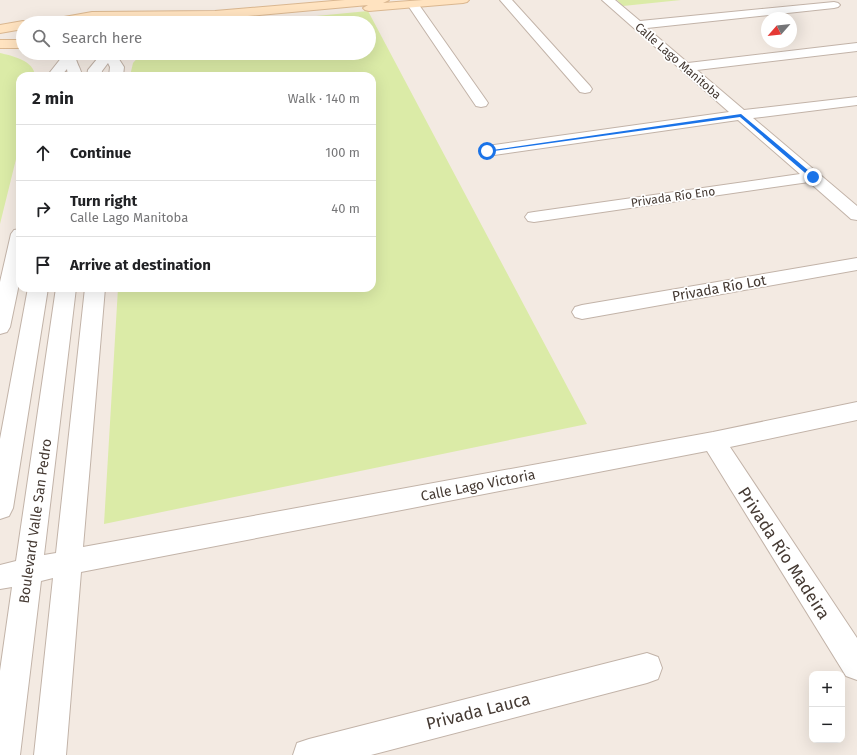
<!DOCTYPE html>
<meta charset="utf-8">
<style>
:root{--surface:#fff;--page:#f2f2f2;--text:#202124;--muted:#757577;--line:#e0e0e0}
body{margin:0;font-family:"Fira Sans",sans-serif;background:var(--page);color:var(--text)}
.controls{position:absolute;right:12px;bottom:12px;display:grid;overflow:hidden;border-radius:8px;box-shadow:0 4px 16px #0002}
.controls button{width:36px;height:36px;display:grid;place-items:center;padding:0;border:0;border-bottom:1px solid var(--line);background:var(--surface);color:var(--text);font:20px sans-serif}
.compass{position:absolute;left:761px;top:12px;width:36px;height:36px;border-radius:50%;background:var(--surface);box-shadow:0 4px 16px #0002;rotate:242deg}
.stop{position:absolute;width:12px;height:12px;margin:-9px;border:3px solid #1a73e8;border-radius:50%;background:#fff}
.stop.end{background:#1a73e8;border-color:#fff;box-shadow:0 1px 4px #0008}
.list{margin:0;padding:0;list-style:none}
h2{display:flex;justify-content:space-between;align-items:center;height:52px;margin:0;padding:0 16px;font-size:17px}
h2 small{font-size:13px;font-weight:400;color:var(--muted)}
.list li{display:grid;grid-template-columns:26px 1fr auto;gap:12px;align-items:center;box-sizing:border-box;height:56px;padding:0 16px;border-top:1px solid var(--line)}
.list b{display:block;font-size:15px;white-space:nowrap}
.list p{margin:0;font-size:13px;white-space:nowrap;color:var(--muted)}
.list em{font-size:13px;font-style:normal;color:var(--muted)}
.icon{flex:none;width:22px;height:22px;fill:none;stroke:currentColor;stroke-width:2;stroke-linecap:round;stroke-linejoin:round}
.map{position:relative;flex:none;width:857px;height:755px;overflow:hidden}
.search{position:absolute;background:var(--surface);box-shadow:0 4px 16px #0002;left:16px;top:16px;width:360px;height:44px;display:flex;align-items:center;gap:10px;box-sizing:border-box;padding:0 14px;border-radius:22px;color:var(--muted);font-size:15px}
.panel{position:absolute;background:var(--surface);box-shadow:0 4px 16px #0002;left:16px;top:72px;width:360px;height:220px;border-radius:12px}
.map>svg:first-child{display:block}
.green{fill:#dbeba7}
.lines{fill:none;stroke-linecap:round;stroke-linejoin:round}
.street-casing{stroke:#c2b3a8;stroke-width:2}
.secondary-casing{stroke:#dab790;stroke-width:2}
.street{fill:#fff;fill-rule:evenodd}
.secondary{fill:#ffe3c0;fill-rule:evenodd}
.route{fill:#1a73e8}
.labels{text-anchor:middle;stroke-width:3.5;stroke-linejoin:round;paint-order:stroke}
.far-street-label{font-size:12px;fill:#453a33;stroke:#fff}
.street-label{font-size:14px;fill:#453a33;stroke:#fff}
.near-street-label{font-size:17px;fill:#453a33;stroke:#fff}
</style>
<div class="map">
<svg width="857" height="755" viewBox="0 0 857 755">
<rect width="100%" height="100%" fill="#f3eae2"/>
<path class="green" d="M617,0H681L623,6Z
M368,11L587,424L104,524L118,288H372V76H130L133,63L142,53H369V23H243Z
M0,53C12,56 34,60 35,76H20V143L0,224Z"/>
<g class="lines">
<g class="street-casing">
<path id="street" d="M500,0H512L590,86L592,89L590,92L585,93L580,92Z
M602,0H615L640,21L834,2L838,3L840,5L838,7L834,8L647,28L688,63L857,43V51L697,70L744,110L857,97V105L753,118L857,206V220L851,219L809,182L534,222L528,221L525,217L528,213L534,212L800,174L738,120L487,156L481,154L479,151L481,148L487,146L729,112Z
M413,1L417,2L486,100L488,103L486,106L481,107L476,106L407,4L409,2Z
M63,53H75C75,62 81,68 82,76H68L67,69L61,76H47L62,57Z
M102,53H115L124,67L123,76H109L110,67L108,63L102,71L101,76H87L88,70Z
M20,229V279L10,327L7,332L0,334V282L11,234L14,230Z
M857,258V270L582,319L575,317L572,312L575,307L582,305Z
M28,288H48L13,508L9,516L0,519V439Z
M56,288H76L44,555L56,553L85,288H105L83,547L713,432L857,402V420L730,447L857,638V680L846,676L707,451L81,572L66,755H34L53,578L41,581L20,755H0V671L12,587L0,589V565L16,561Z
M647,653L658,657L662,668L658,679L647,683L371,755H293L297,743L309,739Z"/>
</g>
<g class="secondary-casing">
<path id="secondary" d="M345,0H389L383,3L423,0H469L467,2L463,3L369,11L365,10L363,8L368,5L215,19H130L127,23L101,19L84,20L71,23H54L56,20L64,17L92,12L215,11Z
M23,21L28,23H23V29L0,33V25Z
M0,40H23V48H0Z"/>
</g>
<use href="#street" class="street"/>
<use href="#secondary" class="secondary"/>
</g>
<path class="route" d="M741,114L815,176V178H811L740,117L487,152L485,151Z"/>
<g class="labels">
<g class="far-street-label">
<text transform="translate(678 61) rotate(41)" y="4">Calle Lago Manitoba</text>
<text transform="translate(673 197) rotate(-8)" y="4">Privada Río Eno</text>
</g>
<g class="street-label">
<text transform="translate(719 288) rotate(-10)" y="5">Privada Río Lot</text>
<text transform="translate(478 485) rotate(-11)" y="5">Calle Lago Victoria</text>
<text transform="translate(35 521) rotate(-82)" y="5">Boulevard Valle San Pedro</text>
</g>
<g class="near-street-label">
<text transform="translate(784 553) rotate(57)" y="6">Privada Río Madeira</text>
<text transform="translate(478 711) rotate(-14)" y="6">Privada Lauca</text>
</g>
</g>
</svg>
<div class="controls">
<button>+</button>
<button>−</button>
</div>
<svg class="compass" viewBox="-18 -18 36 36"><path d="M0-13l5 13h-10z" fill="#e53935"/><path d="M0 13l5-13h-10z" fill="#757577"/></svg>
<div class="stop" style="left:487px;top:151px"></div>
<div class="stop end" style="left:813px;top:177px"></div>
<div class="search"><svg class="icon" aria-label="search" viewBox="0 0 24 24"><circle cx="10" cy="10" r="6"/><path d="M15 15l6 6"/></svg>Search here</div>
<section class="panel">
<h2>2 min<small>Walk · 140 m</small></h2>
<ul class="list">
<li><svg class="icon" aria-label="ahead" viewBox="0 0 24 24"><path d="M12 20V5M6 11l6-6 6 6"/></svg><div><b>Continue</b></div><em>100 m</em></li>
<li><svg class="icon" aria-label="right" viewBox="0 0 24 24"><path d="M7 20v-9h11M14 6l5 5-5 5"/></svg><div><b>Turn right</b><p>Calle Lago Manitoba</p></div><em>40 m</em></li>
<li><svg class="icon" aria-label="arrive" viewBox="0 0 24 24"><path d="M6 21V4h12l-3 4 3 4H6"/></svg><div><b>Arrive at destination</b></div></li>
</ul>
</section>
</div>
